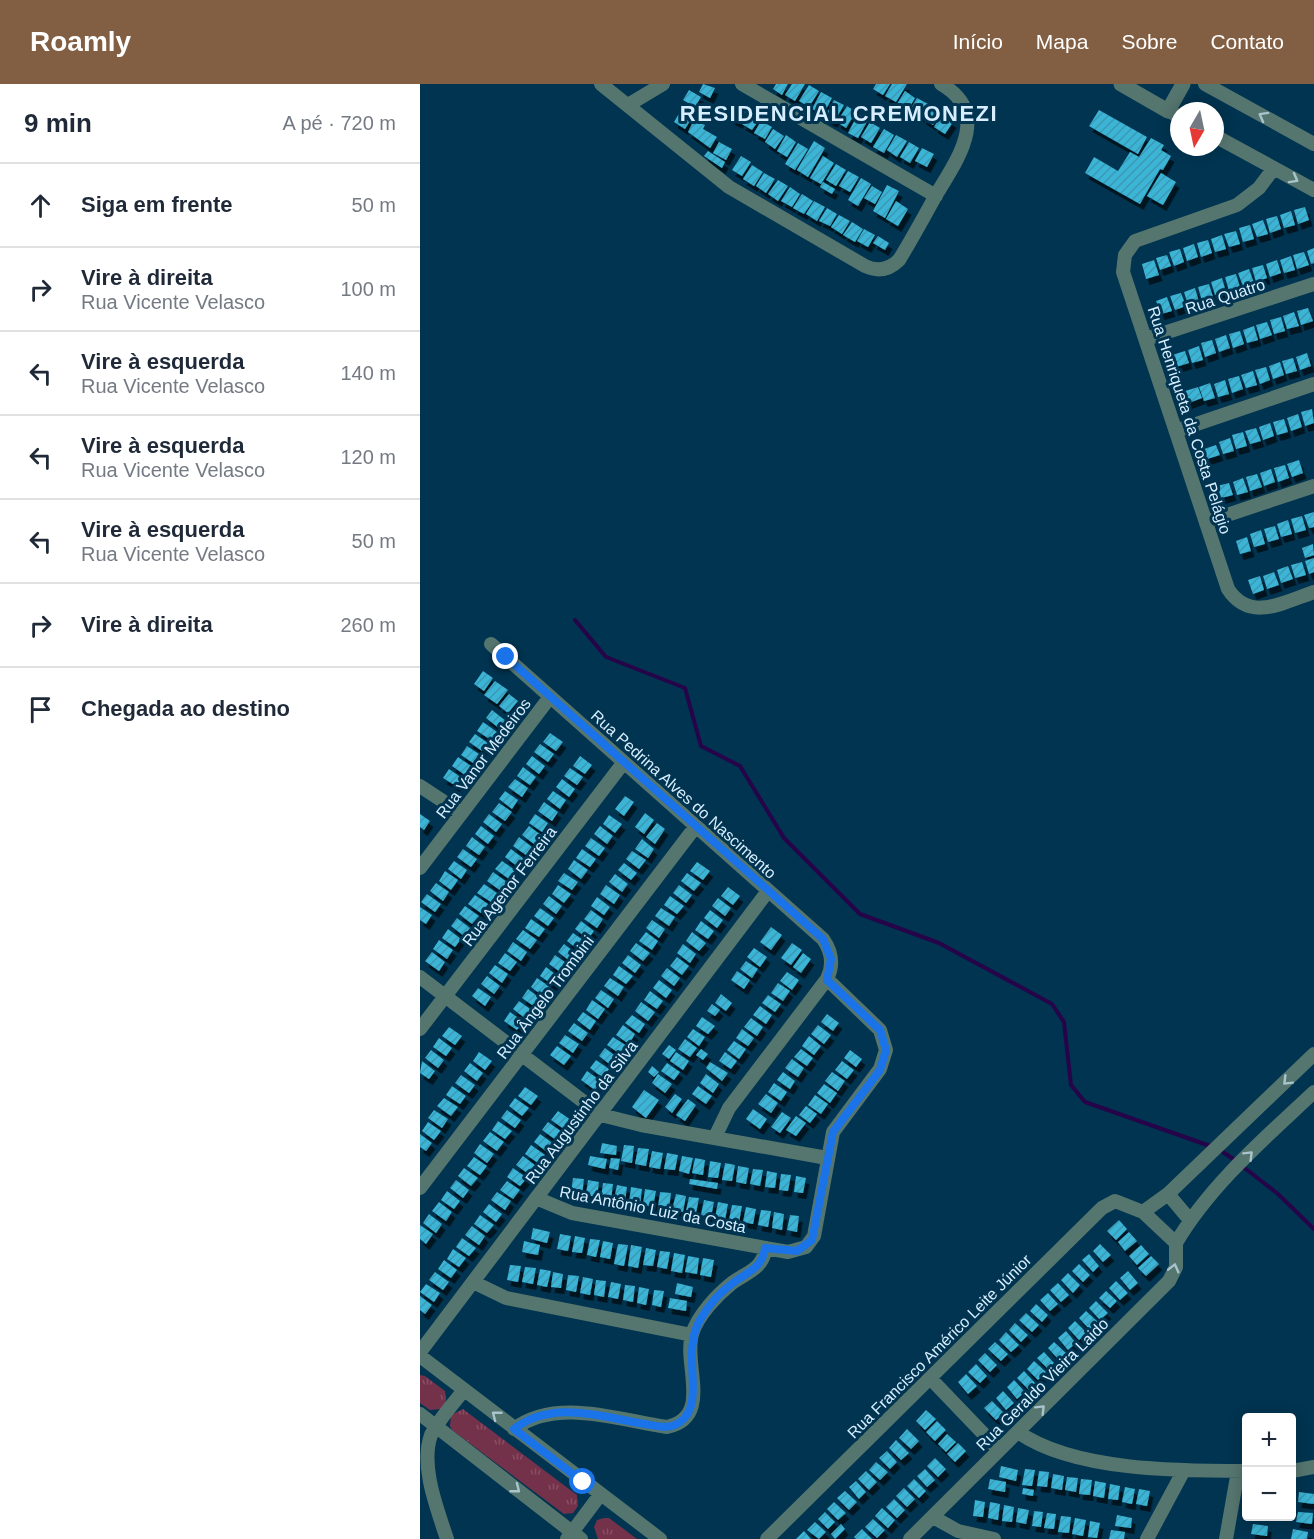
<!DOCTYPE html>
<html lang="pt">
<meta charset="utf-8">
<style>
:root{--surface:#fff;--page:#f6f6f7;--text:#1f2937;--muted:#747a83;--line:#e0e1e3;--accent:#825e42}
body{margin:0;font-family:Helvetica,sans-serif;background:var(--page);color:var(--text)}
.controls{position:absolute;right:18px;bottom:18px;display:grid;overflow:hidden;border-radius:6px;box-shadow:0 3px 15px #0003}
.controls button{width:54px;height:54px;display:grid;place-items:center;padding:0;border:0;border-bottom:2px solid var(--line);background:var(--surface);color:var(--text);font:30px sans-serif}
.compass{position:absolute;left:750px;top:18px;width:54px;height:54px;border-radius:50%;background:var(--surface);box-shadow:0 3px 15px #0003;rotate:189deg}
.stop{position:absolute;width:18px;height:18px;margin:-14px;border:4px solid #1a73e8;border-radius:50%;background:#fff}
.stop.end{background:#1a73e8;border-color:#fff;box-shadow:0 2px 6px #0008}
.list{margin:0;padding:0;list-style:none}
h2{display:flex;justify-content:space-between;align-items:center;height:78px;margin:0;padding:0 24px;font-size:26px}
h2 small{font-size:20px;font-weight:400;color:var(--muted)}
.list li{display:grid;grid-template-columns:39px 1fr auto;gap:18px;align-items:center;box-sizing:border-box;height:84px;padding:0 24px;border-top:2px solid var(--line)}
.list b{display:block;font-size:22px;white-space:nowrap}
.list p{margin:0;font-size:20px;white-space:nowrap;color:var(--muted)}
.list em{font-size:20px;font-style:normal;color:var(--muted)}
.icon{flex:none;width:33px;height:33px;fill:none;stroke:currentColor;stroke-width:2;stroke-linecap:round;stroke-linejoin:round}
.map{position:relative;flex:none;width:894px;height:1455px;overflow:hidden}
header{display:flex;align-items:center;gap:36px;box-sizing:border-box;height:84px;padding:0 30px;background:var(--accent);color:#fff}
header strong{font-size:28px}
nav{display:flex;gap:33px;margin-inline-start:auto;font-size:21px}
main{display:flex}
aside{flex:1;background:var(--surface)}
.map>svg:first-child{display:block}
.grass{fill:url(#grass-tufts)}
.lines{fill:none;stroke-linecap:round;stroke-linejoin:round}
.stream{stroke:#260449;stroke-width:4}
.building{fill:url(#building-hatch);filter:url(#shadow)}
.minor{stroke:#55766f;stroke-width:14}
.tertiary{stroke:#55766f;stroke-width:15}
.oneway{stroke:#a9c4cd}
.route{stroke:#1a73e8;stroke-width:8}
.labels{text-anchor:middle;stroke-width:6;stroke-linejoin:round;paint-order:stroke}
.street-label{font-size:16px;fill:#d6eeff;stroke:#013450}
.district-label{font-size:22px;font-weight:bold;letter-spacing:1.5px;fill:#d6eeff;stroke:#013450}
</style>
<header>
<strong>Roamly</strong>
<nav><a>Início</a><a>Mapa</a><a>Sobre</a><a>Contato</a></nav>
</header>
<main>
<aside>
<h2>9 min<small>A pé · 720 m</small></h2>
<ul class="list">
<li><svg class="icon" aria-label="ahead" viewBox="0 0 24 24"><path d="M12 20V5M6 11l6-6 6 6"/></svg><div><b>Siga em frente</b></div><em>50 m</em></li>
<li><svg class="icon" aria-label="right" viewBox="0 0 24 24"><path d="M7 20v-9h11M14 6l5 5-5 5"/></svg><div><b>Vire à direita</b><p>Rua Vicente Velasco</p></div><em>100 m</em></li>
<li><svg class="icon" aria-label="left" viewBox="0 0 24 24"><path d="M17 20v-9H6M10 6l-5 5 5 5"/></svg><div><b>Vire à esquerda</b><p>Rua Vicente Velasco</p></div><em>140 m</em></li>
<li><svg class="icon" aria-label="left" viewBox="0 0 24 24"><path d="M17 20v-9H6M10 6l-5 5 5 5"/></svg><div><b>Vire à esquerda</b><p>Rua Vicente Velasco</p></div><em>120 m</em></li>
<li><svg class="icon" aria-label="left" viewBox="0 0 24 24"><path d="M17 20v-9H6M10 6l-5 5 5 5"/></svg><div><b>Vire à esquerda</b><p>Rua Vicente Velasco</p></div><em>50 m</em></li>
<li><svg class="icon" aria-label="right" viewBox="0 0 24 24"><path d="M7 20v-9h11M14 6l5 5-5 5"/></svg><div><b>Vire à direita</b></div><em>260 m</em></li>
<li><svg class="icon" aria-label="arrive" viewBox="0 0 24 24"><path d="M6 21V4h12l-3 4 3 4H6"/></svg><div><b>Chegada ao destino</b></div></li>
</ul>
</aside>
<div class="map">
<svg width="894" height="1455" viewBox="0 0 894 1455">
<defs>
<pattern id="grass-tufts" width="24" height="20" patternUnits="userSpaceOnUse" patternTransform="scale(1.5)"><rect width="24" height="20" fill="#74314a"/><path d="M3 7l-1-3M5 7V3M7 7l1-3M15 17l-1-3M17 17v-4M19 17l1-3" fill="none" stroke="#874f65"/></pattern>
<pattern id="building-hatch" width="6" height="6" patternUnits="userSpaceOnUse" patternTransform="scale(1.5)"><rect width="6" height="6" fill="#3ab4d5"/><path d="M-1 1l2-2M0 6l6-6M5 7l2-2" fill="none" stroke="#3c99b3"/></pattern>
<filter id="shadow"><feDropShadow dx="3.5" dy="6" stdDeviation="0" flood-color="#0009"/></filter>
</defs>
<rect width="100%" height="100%" fill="#013450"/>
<path class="grass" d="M0,1291L5,1292L25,1307L26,1319L21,1325L10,1326L0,1319Z
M43,1325L157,1411L158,1422L153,1429L144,1430L32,1346L30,1342L31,1331Z
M184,1434H189L217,1455H178L174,1443L177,1436Z"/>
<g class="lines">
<path class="stream" d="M155,536L186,573L265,604L281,662L320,682L364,754L440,830L519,859L632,920L644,938L651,1001L665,1018L793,1063
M800,1066L816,1077
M822,1082L858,1110L894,1145"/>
</g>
<path class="building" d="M283,0L295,4L290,14L279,8Z
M356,0H368L362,11L353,5Z
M372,0H385L375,17L365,11Z
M456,0H470L463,11L453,5Z
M472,0H487L476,18L465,12Z
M389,1L399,7L389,23L379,17Z
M269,6L281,13L275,23L263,16Z
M485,7L495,14L488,26L477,20Z
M401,8L412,14L403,31L392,25Z
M497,14L508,20L500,33L490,26Z
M414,16L424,21L414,38L405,33Z
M317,22L326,27L319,39L310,34Z
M427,22L436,28L426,44L417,38Z
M510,22L521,28L513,41L502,34Z
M261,26L273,32L265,45L254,38Z
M679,26L727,53L718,70L669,42Z
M329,29L339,36L332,46L322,40Z
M438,30L448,36L438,54L428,49Z
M522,30L533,38L525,50L514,43Z
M274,36L285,41L283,45L297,53L290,64L268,48Z
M341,37L352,43L345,55L334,49Z
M450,38L460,44L451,59L441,53Z
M353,45L364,52L355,65L345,58Z
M464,45L474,51L464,69L453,63Z
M366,51L376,58L367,73L357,67Z
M476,51L487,57L477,73L467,66Z
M731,54L744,61L741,66L751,72L743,86L740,85L720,120L665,89L674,73L698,87L710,68L719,73Z
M394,57L405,64L388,93L377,86Z
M299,58L312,65L306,76L293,69Z
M489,58L499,64L490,79L480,73Z
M378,59L388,65L375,86L365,80Z
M502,64L514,70L507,83L495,77Z
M288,67L305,78L302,84L284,72Z
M321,72L331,78L322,92L312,86Z
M403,72L414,79L401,100L390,94Z
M416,80L426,86L416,102L406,96Z
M332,81L343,88L334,102L323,95Z
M428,87L439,93L430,108L419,102Z
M344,89L355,95L346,109L336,102Z
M741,89L756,98L743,121L727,112Z
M441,94L451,100L438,122L428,116Z
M358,96L368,102L358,117L348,110Z
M403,98L415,105L412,110L400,103Z
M467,101L479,107L465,134L453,127Z
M452,102L462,108L455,120L444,114Z
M370,103L380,110L372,123L361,117Z
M382,110L393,117L384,130L373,124Z
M394,117L405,123L397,137L386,130Z
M476,117L488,125L478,142L466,135Z
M885,123L889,136L878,140L874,126Z
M407,124L417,130L410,142L399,137Z
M871,127L875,141L864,144L860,131Z
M419,131L430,137L422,150L411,143Z
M857,132L861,145L850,149L846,135Z
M843,136L848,150L837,153L832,140Z
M432,138L443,145L435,158L423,151Z
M830,141L834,155L823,158L819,144Z
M444,145L455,151L448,163L437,157Z
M816,147L820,160L809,163L804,150Z
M802,151L806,165L795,168L791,155Z
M458,152L469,159L465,166L453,159Z
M788,156L792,169L781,173L777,159Z
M774,160L778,173L767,177L763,164Z
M894,164V179L891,180L887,167Z
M760,165L764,178L754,182L749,168Z
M884,168L889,181L877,185L873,171Z
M747,171L751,182L740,186L736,174Z
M871,172L875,186L864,189L860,176Z
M734,176L739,191L726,195L722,180Z
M857,176L861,189L850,193L846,180Z
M843,181L847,194L836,198L832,184Z
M829,185L834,199L823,202L818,189Z
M816,190L820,203L809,207L805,193Z
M802,194L806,208L795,211L791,198Z
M789,200L793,213L782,217L778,203Z
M775,204L779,218L768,221L764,208Z
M761,209L766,222L755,226L750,212Z
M747,213L752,227L741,230L736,217Z
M888,224L893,237L881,241L877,227Z
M874,228L879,242L867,245L863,232Z
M861,233L865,247L854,250L850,236Z
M847,238L852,251L840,255L836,241Z
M834,242L838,256L827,259L823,246Z
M820,247L824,260L813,264L809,250Z
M806,251L810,264L799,268L795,255Z
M792,256L796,269L785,273L781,259Z
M779,262L783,276L772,279L768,266Z
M765,267L769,279L756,283L752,271Z
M887,269L891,282L880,286L876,273Z
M873,274L877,287L866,290L862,277Z
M860,278L864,291L853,295L849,282Z
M846,283L850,296L840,300L835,286Z
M833,287L837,301L826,304L821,291Z
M819,292L823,305L812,309L808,295Z
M805,296L809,310L798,313L794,300Z
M790,299L795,314L784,317L779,303Z
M778,303L782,314L766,320L762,308Z
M892,325L894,339L885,342L881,328Z
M878,330L882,343L871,347L867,334Z
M864,335L868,348L857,351L853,338Z
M850,339L854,352L843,356L839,343Z
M836,344L841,357L830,360L825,347Z
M823,348L827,362L816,365L812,351Z
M810,354L814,367L803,370L799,358Z
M796,361L800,371L787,375L784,365Z
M879,376L883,389L872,393L867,380Z
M865,381L869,394L858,398L854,384Z
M851,385L855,398L844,402L840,389Z
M837,390L842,403L830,407L826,393Z
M823,394L828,408L817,411L813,398Z
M809,399L813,411L801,414L797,402Z
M894,428V443L889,444L884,431Z
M882,432L886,446L875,449L871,435Z
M868,436L872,450L861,453L857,440Z
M855,442L859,455L848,458L844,445Z
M841,446L845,460L834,463L830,450Z
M827,453L831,467L820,470L816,457Z
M893,460L894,471L885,474L882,464Z
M894,474V488L889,490L885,477Z
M882,478L886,491L875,494L871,481Z
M868,482L873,495L861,499L857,486Z
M854,488L859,501L847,505L843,492Z
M840,492L844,506L833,510L828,496Z
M63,587L73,594L64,607L54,600Z
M75,597L88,606L77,620L64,611Z
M89,610L98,617L88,629L79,622Z
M72,626L86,637L80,645L66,634Z
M63,638L77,648L71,656L57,647Z
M130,649L143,658L136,667L123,658Z
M55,650L68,659L62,667L49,658Z
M120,660L134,670L128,678L114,668Z
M47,662L59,670L53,679L41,671Z
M112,672L125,682L119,690L106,680Z
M160,672L172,681L165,690L153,682Z
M38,673L51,682L45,691L32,682Z
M103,683L116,693L110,701L97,692Z
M150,684L163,693L157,701L144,692Z
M29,685L42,694L36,702L23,694Z
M95,695L108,704L102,713L88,703Z
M142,695L155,705L149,713L136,703Z
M85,707L98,716L92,725L79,715Z
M133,707L146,716L140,725L127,715Z
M205,712L214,718L204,732L195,725Z
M124,718L138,728L132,737L118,727Z
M79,719L92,728L85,737L72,728Z
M225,729L234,736L224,750L215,743Z
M0,730L10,737L4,746L0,743Z
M69,730L82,740L76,748L63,738Z
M115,730L128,739L122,748L109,739Z
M189,731L202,740L195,749L183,740Z
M237,739L245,745L235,760L226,753Z
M61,742L74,752L68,760L55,750Z
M109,742L121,751L114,760L102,751Z
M180,742L193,752L187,760L174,750Z
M52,753L65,763L59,771L46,762Z
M99,753L112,763L106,771L93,762Z
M171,754L185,764L179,772L165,762Z
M222,755L234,765L228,774L215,765Z
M43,765L57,775L51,783L37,773Z
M91,765L104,775L98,783L85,773Z
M162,765L176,775L170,783L156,774Z
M212,767L226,776L219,785L206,775Z
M154,776L168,786L161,795L148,785Z
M34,777L47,786L41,795L28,785Z
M82,777L95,786L89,795L75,785Z
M277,778L290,787L283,796L270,787Z
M204,779L217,789L211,796L198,786Z
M25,787L38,796L31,806L19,797Z
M73,788L87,798L81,807L67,797Z
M144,789L158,798L152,806L138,797Z
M267,789L281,799L274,807L261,797Z
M195,790L208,800L202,808L189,798Z
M16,799L29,808L23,817L10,807Z
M64,800L77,809L71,818L57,809Z
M138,801L151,810L144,819L132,810Z
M186,801L200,811L194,820L180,810Z
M259,801L272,811L266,819L253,809Z
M308,803L320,812L313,821L301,812Z
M7,810L21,820L15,828L1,818Z
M55,811L68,820L61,829L48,820Z
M129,812L142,822L136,830L123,820Z
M250,812L264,822L257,830L244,821Z
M177,813L190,823L184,831L171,822Z
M298,814L311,824L305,832L292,822Z
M45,822L59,832L52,840L39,830Z
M0,823L12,831L6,840L0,836Z
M120,824L134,834L128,842L114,832Z
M241,824L255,833L249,842L235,832Z
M171,826L183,835L177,844L164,835Z
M290,826L303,836L297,844L284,834Z
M37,834L50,844L44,852L31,842Z
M111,835L125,845L119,853L105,844Z
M232,836L245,845L239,854L226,844Z
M161,837L174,847L168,855L155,845Z
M281,837L294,847L288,855L275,846Z
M351,843L362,851L351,866L340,858Z
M28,845L41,855L35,863L22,854Z
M103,846L117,856L110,865L96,855Z
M226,848L238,857L232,866L219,857Z
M272,848L286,859L279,867L266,857Z
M153,849L166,858L160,867L147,857Z
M19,856L33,866L27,875L13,865Z
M93,858L107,868L101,877L87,867Z
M216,859L230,869L223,877L210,867Z
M372,859L382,866L371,881L361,874Z
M144,860L157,870L151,878L138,868Z
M263,860L276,870L270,879L257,869Z
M334,864L347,873L340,883L327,873Z
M12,868L25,878L19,887L5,877Z
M85,869L97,878L90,887L78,879Z
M383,869L391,875L381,889L373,883Z
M135,871L149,881L143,890L129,880Z
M208,871L221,881L215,889L202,879Z
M257,873L269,882L262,891L250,882Z
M326,877L338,885L332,894L320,885Z
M75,881L88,890L82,899L69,889Z
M199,882L213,892L206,900L193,891Z
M126,883L139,893L133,901L120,892Z
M247,884L260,894L254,902L241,892Z
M317,887L330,896L324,905L311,896Z
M367,888L379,896L372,906L360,897Z
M67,892L80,902L74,910L61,900Z
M117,894L130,903L123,912L111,903Z
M190,894L204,903L198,912L184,902Z
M239,896L252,906L246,914L233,904Z
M358,899L370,907L363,917L351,909Z
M58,904L71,913L65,922L52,912Z
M108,905L121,915L115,923L102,914Z
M181,906L194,915L188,924L175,914Z
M230,907L243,917L237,925L224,916Z
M301,910L312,919L306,927L295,919Z
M348,911L361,920L355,928L342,919Z
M172,916L185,925L178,935L166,926Z
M99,917L113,927L106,935L93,925Z
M221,918L235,928L228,937L215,927Z
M292,920L300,926L295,932L287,927Z
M340,922L352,931L346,940L333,931Z
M90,928L104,938L97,946L84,937Z
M163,928L176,937L170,946L157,936Z
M407,930L419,939L413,947L401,938Z
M212,931L225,940L219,949L205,939Z
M282,933L295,942L288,950L276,942Z
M331,934L343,943L337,952L324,943Z
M154,939L168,949L162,957L148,947Z
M203,941L215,950L209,960L196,951Z
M398,941L411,951L404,960L391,950Z
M29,943L42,952L35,961L22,952Z
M273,945L285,953L279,962L267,953Z
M322,945L334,954L328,962L316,954Z
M145,951L159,960L153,969L139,959Z
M389,952L401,962L394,971L382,962Z
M193,953L207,962L200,970L187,961Z
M19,954L32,964L26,972L13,963Z
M265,955L277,964L270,973L258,965Z
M314,957L326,965L319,975L307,966Z
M249,961L256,966L249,975L242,970Z
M137,962L151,972L144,981L130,971Z
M185,964L198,974L192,982L179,972Z
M281,965L288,970L283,976L276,971Z
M381,965L393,974L387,982L374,973Z
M11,966L24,976L18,984L5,974Z
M430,966L442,975L436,983L424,974Z
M59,968L72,977L65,986L53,977Z
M256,968L269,977L263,986L250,977Z
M305,968L317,977L311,985L299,977Z
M372,975L384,984L378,993L365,984Z
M176,976L189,985L183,994L170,984Z
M2,977L15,987L9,995L0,989Z
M422,977L434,986L427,995L415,986Z
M290,978L308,989L302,997L286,984Z
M50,979L63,989L57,997L44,987Z
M247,979L260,988L254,996L241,987Z
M232,982L239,988L234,993L228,988Z
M167,987L181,997L175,1006L161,996Z
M363,988L375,997L370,1005L357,996Z
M412,988L425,997L418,1007L405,997Z
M238,990L252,1000L245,1009L232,999Z
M286,990L299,1000L293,1009L280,999Z
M41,991L55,1001L49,1009L35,999Z
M354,999L367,1008L361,1017L348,1008Z
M404,1000L417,1009L410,1019L397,1009Z
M32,1002L46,1012L40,1020L26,1011Z
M278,1002L292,1012L286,1020L272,1010Z
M105,1003L118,1012L111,1021L98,1012Z
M224,1006L239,1016L226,1034L212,1023Z
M255,1010L262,1015L252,1029L245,1023Z
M346,1010L358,1019L351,1029L338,1020Z
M395,1011L408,1020L401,1030L388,1021Z
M24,1014L38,1023L31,1032L17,1022Z
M95,1014L109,1024L102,1032L89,1022Z
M268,1015L276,1021L265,1037L256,1031Z
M386,1022L397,1030L390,1039L379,1031Z
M333,1025L347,1035L340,1045L326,1035Z
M14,1026L28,1035L22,1044L8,1034Z
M87,1026L101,1036L95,1044L81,1034Z
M138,1027L151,1036L144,1045L131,1036Z
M362,1028L371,1034L360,1049L351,1043Z
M376,1032L386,1039L376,1052L366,1046Z
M78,1037L92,1047L85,1055L72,1046Z
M8,1038L21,1047L14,1056L2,1047Z
M128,1038L142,1048L136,1056L122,1046Z
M70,1048L84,1058L77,1067L63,1057Z
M0,1050L12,1059L6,1067L0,1063Z
M120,1050L134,1060L127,1068L114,1058Z
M182,1059L197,1062L196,1071L180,1069Z
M60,1060L74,1070L67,1079L54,1069Z
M111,1061L125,1071L118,1079L105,1070Z
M204,1061L214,1062L212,1079L201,1077Z
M218,1064L229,1065L226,1082L215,1080Z
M232,1067L243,1069L240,1085L229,1083Z
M247,1069L258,1071L255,1086L244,1085Z
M103,1072L116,1082L110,1091L96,1081Z
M170,1072L187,1075L185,1085L168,1081Z
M262,1072L273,1074L269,1090L259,1087Z
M54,1073L67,1082L60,1091L47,1082Z
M191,1074L200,1075L198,1086L189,1084Z
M275,1074L285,1076L283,1091L272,1089Z
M290,1077L301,1079L298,1094L288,1093Z
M305,1079L315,1081L312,1097L302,1096Z
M318,1082L329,1084L326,1100L316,1098Z
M44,1084L58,1094L51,1102L38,1092Z
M93,1084L107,1094L100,1102L87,1093Z
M333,1085L343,1086L340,1102L330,1100Z
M347,1087L357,1089L355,1104L345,1103Z
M361,1090L371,1091L368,1107L359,1106Z
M376,1092L386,1094L383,1109L374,1108Z
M153,1094L164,1095L162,1111L151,1109Z
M270,1095L298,1099L297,1105L269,1100Z
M36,1096L49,1106L43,1114L30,1104Z
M168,1096L179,1098L177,1113L166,1111Z
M87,1097L100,1106L93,1115L80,1106Z
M183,1099L193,1100L191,1116L181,1114Z
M197,1101L207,1103L205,1117L194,1116Z
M211,1103L222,1105L220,1121L209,1119Z
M225,1105L236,1107L233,1123L223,1121Z
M27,1107L40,1117L34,1125L21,1116Z
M77,1108L91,1117L85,1126L71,1116Z
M240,1108L251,1109L249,1125L238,1123Z
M256,1110L266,1112L263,1128L252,1126Z
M269,1113L279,1114L276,1129L266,1127Z
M284,1116L294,1118L291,1133L281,1131Z
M19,1118L32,1128L26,1137L12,1127Z
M298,1118L308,1120L305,1136L295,1134Z
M69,1120L82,1130L76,1138L63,1128Z
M312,1121L322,1122L319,1138L309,1136Z
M326,1123L336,1125L333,1140L323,1138Z
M341,1126L351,1127L348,1143L338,1141Z
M354,1128L364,1130L362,1146L352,1144Z
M9,1130L22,1140L16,1149L3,1139Z
M60,1131L74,1141L67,1149L54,1140Z
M370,1131L379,1132L377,1148L367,1146Z
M699,1136L707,1145L696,1156L687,1147Z
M0,1141L13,1150L6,1160L0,1155Z
M52,1142L65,1152L59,1161L45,1151Z
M113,1144L130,1148L127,1159L111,1155Z
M709,1148L717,1157L705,1167L698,1158Z
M140,1150L151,1152L148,1167L137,1165Z
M155,1152L165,1154L162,1169L152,1168Z
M42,1154L56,1164L49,1172L36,1163Z
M170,1155L180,1156L176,1173L167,1171Z
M104,1157L120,1161L118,1171L102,1168Z
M183,1157L193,1159L190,1175L180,1173Z
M198,1160L208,1161L204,1182L194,1180Z
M680,1160L691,1171L683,1178L673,1167Z
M211,1161L222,1163L218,1184L208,1182Z
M721,1161L729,1170L717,1181L709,1172Z
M226,1164L236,1166L233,1182L223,1181Z
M33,1165L46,1174L39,1183L27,1175Z
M240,1167L250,1168L247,1185L237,1183Z
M254,1169L265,1171L262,1189L251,1187Z
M669,1170L679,1182L673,1188L662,1176Z
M268,1172L279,1174L277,1190L265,1188Z
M731,1172L739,1180L726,1192L718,1184Z
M283,1174L294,1176L291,1193L280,1191Z
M24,1176L37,1186L31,1194L18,1185Z
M659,1180L670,1191L663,1198L652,1187Z
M90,1181L101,1182L98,1198L87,1196Z
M105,1183L116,1184L113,1200L102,1198Z
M120,1185L131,1187L127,1203L117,1201Z
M708,1187L718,1199L710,1206L700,1194Z
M15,1188L29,1198L23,1206L9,1196Z
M133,1188L143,1190L141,1204L131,1203Z
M648,1189L660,1201L653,1209L641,1196Z
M148,1191L159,1192L156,1208L146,1206Z
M163,1193L173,1195L170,1211L160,1209Z
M176,1196L186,1197L184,1213L174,1211Z
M696,1197L708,1209L700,1216L689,1204Z
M191,1198L201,1200L198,1215L188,1213Z
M257,1199L273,1203L271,1213L255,1210Z
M638,1199L649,1211L641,1218L630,1206Z
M6,1200L20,1209L14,1218L0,1208Z
M205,1201L215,1202L213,1218L203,1216Z
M219,1203L229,1205L226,1221L217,1219Z
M234,1206L244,1207L241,1223L232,1221Z
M686,1207L697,1217L690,1224L679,1214Z
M628,1209L638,1220L630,1227L620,1216Z
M0,1212L12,1221L5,1230L0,1226Z
M250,1214L267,1217L266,1227L248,1224Z
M676,1217L688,1229L680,1236L669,1224Z
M616,1220L628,1231L622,1238L610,1227Z
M666,1227L678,1238L670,1246L659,1234Z
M606,1229L619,1241L612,1248L599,1236Z
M655,1237L667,1249L659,1256L648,1244Z
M595,1239L608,1251L601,1258L589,1246Z
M646,1247L656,1259L648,1266L638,1254Z
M586,1248L599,1261L591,1268L579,1256Z
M575,1258L588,1270L581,1277L568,1265Z
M634,1258L646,1269L639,1276L628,1264Z
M624,1268L634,1279L628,1285L617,1274Z
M565,1269L577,1281L570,1288L558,1276Z
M614,1277L626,1288L618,1296L607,1285Z
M556,1280L567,1292L560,1299L548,1288Z
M604,1287L615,1299L609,1306L597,1294Z
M546,1290L557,1302L548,1310L538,1298Z
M594,1296L605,1308L597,1315L587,1303Z
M583,1307L594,1319L586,1326L576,1314Z
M572,1317L584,1329L576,1336L564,1324Z
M506,1326L516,1335L505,1346L496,1337Z
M517,1337L526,1346L515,1357L506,1348Z
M487,1345L499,1357L491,1365L479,1354Z
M527,1350L536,1358L526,1368L518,1360Z
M476,1356L489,1369L481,1376L469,1364Z
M538,1359L546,1367L535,1378L527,1370Z
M467,1367L477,1378L470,1385L459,1374Z
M515,1374L526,1385L518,1393L507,1382Z
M456,1378L468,1388L460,1396L449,1386Z
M581,1382L598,1386L596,1397L579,1393Z
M505,1385L515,1396L507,1403L497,1392Z
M605,1385L615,1386L612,1402L602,1401Z
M446,1387L457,1398L449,1406L438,1395Z
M619,1387L629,1388L627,1403L617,1402Z
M633,1390L644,1392L642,1406L631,1404Z
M647,1393L658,1394L656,1408L645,1406Z
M494,1395L506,1407L499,1414L487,1402Z
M570,1395L586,1398L585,1408L568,1405Z
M661,1395L672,1396L670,1411L659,1410Z
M436,1397L446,1408L439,1415L429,1403Z
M675,1397L686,1399L684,1414L673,1412Z
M690,1400L700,1402L698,1416L688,1415Z
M705,1403L715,1405L712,1420L702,1418Z
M484,1404L495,1415L487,1423L476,1412Z
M603,1404L614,1406L613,1412L602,1410Z
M719,1405L730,1407L727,1422L716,1420Z
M425,1407L437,1418L429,1426L417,1414Z
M879,1408L894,1410V1420L878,1418Z
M474,1415L485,1426L477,1434L466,1423Z
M555,1416L565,1418L563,1433L553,1432Z
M414,1418L426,1429L418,1436L407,1425Z
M570,1418L580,1420L578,1436L568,1434Z
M584,1421L594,1423L592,1438L582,1437Z
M462,1424L475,1436L468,1444L455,1432Z
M598,1424L609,1426L606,1440L596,1438Z
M614,1427L623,1428L621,1443L612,1442Z
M405,1428L415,1438L408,1445L398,1435Z
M878,1428L893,1429L892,1440L876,1438Z
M627,1429L636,1430L634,1445L624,1444Z
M697,1431L712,1434L711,1444L695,1442Z
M641,1432L651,1433L649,1449L638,1448Z
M655,1434L666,1436L663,1452L652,1450Z
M453,1435L465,1446L457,1454L445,1443Z
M670,1437L680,1439L677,1454L668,1453Z
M395,1438L406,1448L399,1455L387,1446Z
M421,1440L425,1445L415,1455L411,1450Z
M833,1440L848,1442L847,1452L831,1450Z
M442,1445L452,1455H436L434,1453Z
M873,1445L888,1448L887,1455H871Z
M691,1446L705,1448L704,1455H689Z
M384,1447L391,1455H376Z"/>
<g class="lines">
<path class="minor" d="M181,0L309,103L445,182C458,188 469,186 479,176C492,155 504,133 516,111C537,76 572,29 521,0
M322,0L516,112
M785,0L894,60
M208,21L243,0
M748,27L759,32
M795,52L894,106
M854,84L839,104L817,121L715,157L705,171L703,188L808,505C830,539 864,518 894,508
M726,255L894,200
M756,347L894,300
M786,438L894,402
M71,560L403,855C412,868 414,881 407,895L309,1024L295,1053
M0,702L41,729
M0,784L130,613
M0,893L181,1031L221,1041L407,1074
M0,945L204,678
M0,1104L276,742
M748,1110L769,1135
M116,1114L152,1129L368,1168L386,1163L394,1152L413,1048L460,985L466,966L460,946L407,895
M723,1128L748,1110L894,970
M756,1159C790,1101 845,1054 894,1008
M53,1198L86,1214L272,1251
M0,1268L348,807
M0,1272L240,1455
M510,1294L579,1366
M0,1330L161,1455
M94,1345C136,1313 199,1336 247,1343C293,1333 263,1281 272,1250C278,1231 297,1211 312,1199C327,1188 342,1186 346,1164
M598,1348C653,1387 760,1387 826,1387
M872,1387L894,1383
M513,1433L538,1447L574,1455
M27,1455C17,1424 0,1382 11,1351C19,1335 33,1320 44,1306
M147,1455L180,1411
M347,1455L682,1124L695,1117L723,1128L756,1159
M490,1455L749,1197L756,1183V1159
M727,1455L764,1386
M806,1455L818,1387"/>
<path class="tertiary" d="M701,0L748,27L763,0"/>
</g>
<defs><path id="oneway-chevron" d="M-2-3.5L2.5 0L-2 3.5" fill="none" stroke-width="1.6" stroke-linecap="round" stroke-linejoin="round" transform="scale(1.5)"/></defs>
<g class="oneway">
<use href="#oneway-chevron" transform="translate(843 32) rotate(-151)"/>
<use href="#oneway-chevron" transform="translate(874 95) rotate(29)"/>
<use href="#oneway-chevron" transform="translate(867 997) rotate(135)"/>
<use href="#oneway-chevron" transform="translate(829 1071) rotate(-45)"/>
<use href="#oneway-chevron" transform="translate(754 1184) rotate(-76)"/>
<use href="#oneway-chevron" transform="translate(621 1325) rotate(-45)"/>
<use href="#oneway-chevron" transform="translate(76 1331) rotate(-142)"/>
<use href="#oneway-chevron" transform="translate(96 1405) rotate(38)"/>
</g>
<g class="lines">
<path class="route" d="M86,573L403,855L411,875L407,896L460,946L466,966L460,986L413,1048L392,1156L377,1167L345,1164C342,1185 328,1187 313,1199C300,1208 288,1222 280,1236C260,1270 287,1319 260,1338C249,1346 238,1342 225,1340C181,1333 133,1315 94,1345L163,1398"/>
</g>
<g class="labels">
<g class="street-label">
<text transform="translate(805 212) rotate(-18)" y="6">Rua Quatro</text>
<text transform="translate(770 336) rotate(72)" y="6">Rua Henriqueta da Costa Pelágio</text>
<text transform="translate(63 674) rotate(-53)" y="6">Rua Vanor Medeiros</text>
<text transform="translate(264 710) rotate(42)" y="6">Rua Pedrina Alves do Nascimento</text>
<text transform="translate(89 802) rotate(-53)" y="6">Rua Agenor Ferreira</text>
<text transform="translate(125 913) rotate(-53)" y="6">Rua Ângelo Trombini</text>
<text transform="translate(161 1028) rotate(-53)" y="6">Rua Augustinho da Silva</text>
<text transform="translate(233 1125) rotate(11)" y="6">Rua Antônio Luiz da Costa</text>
<text transform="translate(519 1262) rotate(-45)" y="6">Rua Francisco Américo Leite Júnior</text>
<text transform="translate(622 1300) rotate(-45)" y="6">Rua Geraldo Vieira Laido</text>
</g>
<g class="district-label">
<text x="419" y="37">RESIDENCIAL CREMONEZI</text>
</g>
</g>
</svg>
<div class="controls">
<button>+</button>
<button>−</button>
</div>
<svg class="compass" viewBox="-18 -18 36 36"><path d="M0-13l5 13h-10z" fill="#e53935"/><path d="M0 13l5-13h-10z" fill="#747a83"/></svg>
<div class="stop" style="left:163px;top:1398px"></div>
<div class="stop end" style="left:86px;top:573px"></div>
</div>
</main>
